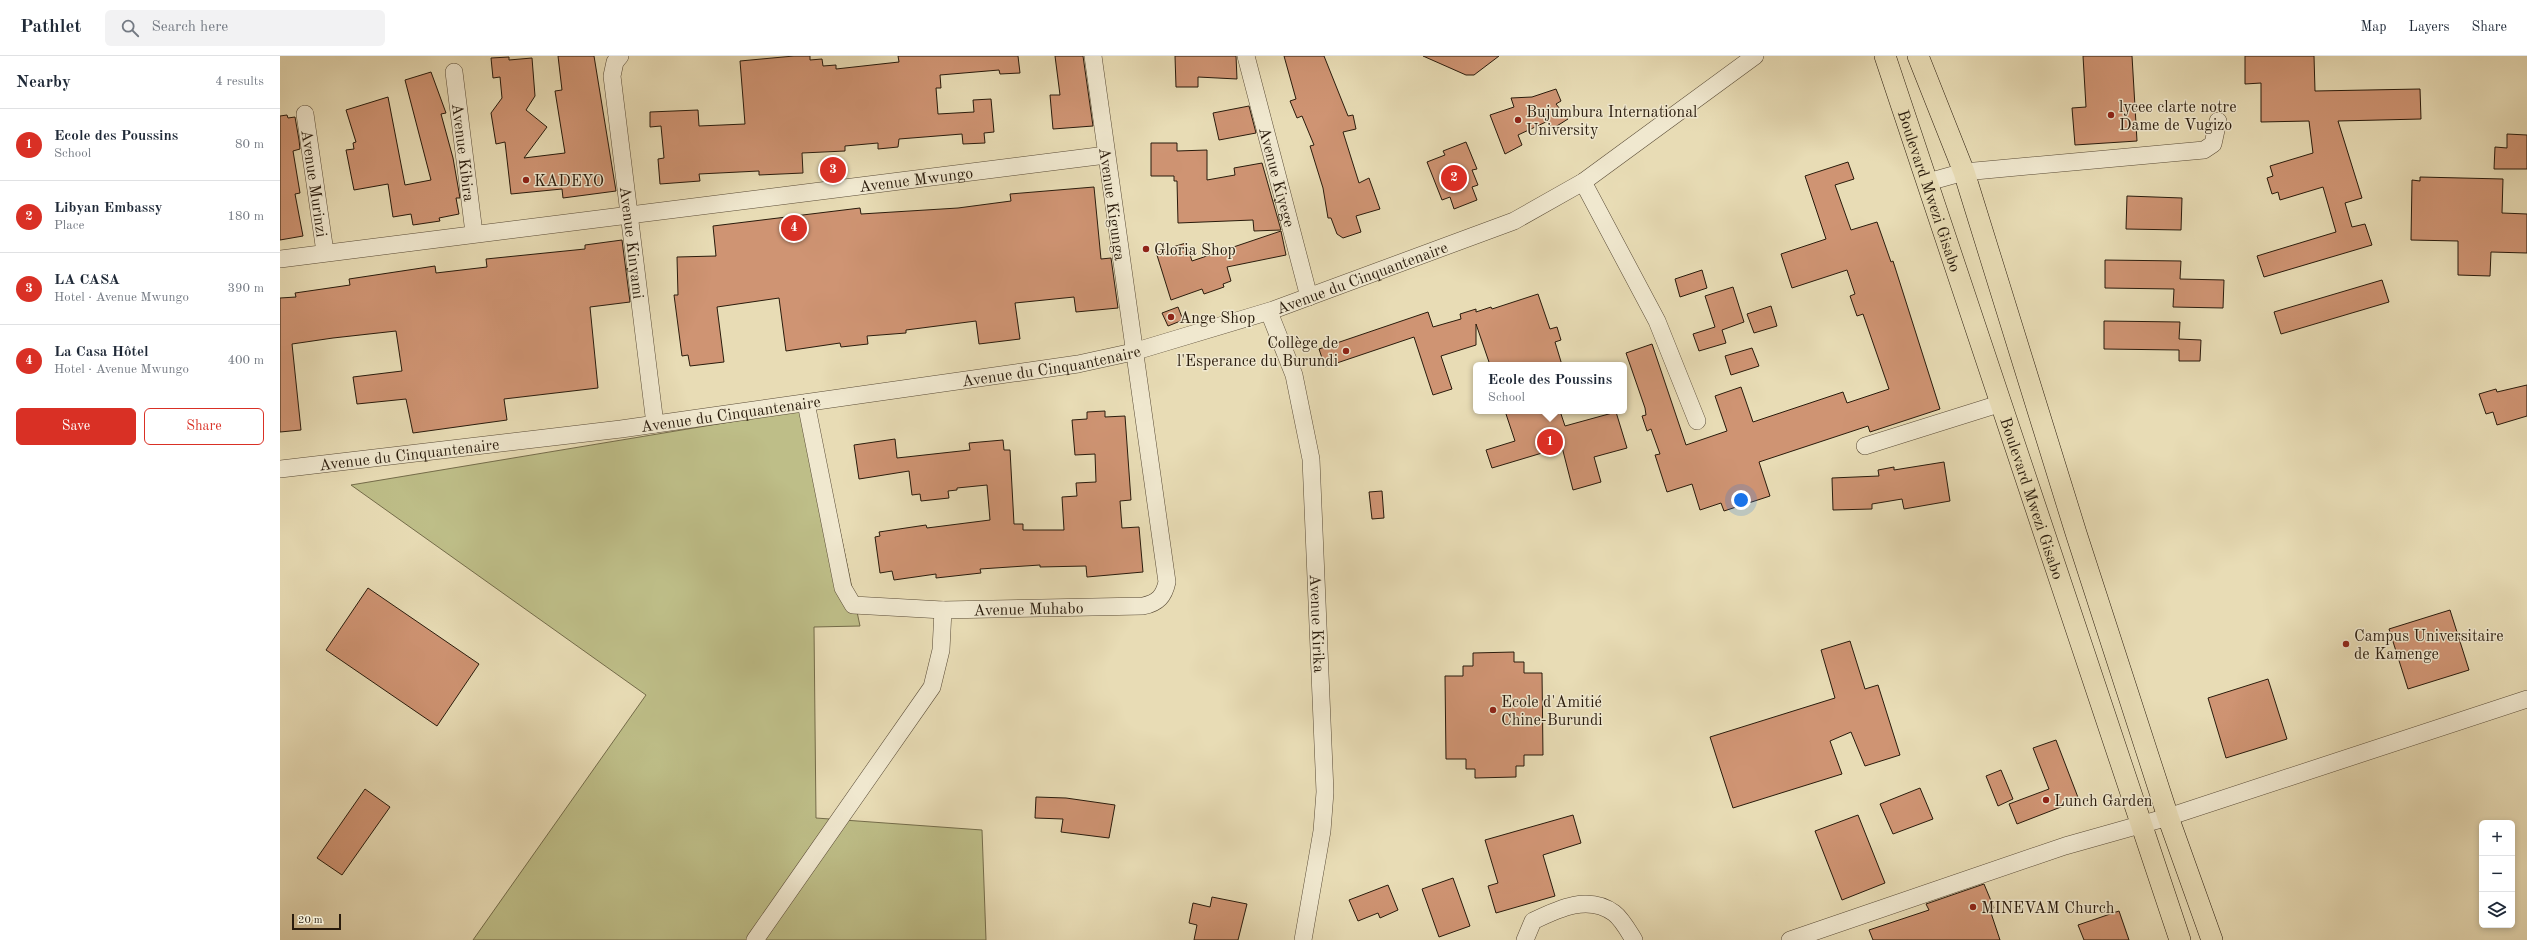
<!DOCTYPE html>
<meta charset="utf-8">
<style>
:root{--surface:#fff;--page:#f2f2f3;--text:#1f2937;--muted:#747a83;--line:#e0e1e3;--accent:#d93025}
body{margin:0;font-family:"Old Standard TT",serif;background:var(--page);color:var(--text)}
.controls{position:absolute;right:12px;bottom:12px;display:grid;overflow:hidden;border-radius:6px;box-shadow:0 2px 6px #0003}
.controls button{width:36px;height:36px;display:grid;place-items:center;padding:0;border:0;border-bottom:1px solid var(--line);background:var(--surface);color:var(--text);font:20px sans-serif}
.scale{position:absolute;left:12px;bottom:10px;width:49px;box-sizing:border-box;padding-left:4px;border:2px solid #291b0c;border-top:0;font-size:11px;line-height:14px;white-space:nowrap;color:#291b0c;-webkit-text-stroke:3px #f0e8cf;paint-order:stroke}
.you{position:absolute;left:1461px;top:444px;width:14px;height:14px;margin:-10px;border:3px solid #fff;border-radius:50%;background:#1a73e8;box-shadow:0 0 0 6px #1a73e833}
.badge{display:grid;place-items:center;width:26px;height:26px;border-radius:50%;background:var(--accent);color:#fff;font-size:13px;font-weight:700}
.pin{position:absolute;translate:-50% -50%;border:2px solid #fff;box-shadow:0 1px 4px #0006}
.popup{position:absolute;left:1193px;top:306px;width:154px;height:52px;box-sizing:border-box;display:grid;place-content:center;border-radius:6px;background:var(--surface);filter:drop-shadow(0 1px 3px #0005);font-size:13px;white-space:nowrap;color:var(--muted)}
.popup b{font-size:15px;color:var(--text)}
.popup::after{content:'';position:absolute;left:50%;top:100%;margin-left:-8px;border:8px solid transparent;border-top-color:var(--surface)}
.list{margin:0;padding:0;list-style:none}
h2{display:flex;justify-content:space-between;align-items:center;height:52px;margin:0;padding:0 16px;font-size:17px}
h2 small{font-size:13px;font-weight:400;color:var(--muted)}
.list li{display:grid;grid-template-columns:26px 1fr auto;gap:12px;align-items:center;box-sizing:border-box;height:72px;padding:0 16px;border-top:1px solid var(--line)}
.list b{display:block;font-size:15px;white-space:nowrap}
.list p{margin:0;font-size:13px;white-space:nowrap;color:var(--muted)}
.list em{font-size:13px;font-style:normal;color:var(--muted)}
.actions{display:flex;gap:8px;padding:12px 16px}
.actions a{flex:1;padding:9px 0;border:1px solid var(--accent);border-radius:6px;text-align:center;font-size:14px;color:var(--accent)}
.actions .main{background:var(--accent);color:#fff}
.icon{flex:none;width:22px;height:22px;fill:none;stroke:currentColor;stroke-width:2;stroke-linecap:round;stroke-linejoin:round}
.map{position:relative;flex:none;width:2247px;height:884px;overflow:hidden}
header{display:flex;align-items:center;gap:24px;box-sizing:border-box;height:56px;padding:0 20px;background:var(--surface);border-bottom:1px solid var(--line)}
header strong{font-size:19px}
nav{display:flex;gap:22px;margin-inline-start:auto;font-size:14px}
.search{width:280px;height:36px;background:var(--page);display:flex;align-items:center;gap:10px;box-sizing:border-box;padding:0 14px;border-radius:6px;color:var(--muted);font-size:15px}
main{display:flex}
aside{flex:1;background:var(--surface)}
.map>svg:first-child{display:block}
.green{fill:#bebe88;stroke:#746c4a}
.building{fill:#cf9473;stroke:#291b0c}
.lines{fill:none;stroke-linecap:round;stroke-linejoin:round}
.minor-casing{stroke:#594b36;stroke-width:18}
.major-casing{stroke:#291b0c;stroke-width:22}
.minor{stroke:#f0e8cf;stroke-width:17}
.major{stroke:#e8dcb5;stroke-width:21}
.poi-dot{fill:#8f2418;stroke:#f0e8cf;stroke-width:1.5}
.labels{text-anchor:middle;stroke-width:3;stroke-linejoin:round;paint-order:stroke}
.poi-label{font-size:16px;fill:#291b0c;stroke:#f0e8cf;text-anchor:start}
.street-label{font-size:16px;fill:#291b0c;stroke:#f0e8cf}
</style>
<header>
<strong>Pathlet</strong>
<div class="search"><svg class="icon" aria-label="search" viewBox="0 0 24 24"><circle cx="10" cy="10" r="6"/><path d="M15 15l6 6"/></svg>Search here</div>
<nav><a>Map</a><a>Layers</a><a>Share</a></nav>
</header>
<main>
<aside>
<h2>Nearby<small>4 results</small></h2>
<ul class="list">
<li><span class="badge">1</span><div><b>Ecole des Poussins</b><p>School</p></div><em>80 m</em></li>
<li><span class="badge">2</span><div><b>Libyan Embassy</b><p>Place</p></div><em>180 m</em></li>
<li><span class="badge">3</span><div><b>LA CASA</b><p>Hotel · Avenue Mwungo</p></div><em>390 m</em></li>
<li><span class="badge">4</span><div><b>La Casa Hôtel</b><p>Hotel · Avenue Mwungo</p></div><em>400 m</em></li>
</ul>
<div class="actions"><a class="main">Save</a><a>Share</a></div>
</aside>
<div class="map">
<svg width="2247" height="884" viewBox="0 0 2247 884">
<rect width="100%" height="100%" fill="#e8dcb5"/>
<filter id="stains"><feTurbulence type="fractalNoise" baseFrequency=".005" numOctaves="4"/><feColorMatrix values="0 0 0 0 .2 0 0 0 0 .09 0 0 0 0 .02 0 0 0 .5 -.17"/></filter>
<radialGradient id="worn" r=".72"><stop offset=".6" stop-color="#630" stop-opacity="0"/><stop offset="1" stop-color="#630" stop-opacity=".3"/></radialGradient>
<path class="green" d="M534,352L580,570L534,571L536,762L702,774L706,884H193L366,639L71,429Z"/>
<path class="building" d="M278,0H314L336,135L283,142L282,133L231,138L225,86L216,88L211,57L222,42L220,21L213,22L211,2L229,1V4L252,2L255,40L246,54L267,71L244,102L285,97L275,35L282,34Z
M514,0H530V4L542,3L543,10L556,9V13L619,6L618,0H738L740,17L720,18L719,14L660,19L661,32H656L658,58L694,56L693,44L711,43L714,76L704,77L705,87L683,88L682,78L619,83L618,91L598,93V87L565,90V95L522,97L523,117L479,119V115L419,118L420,125L380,128L378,103L384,102L381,70L370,71V56L418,54L419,70L465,68L460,5Z
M775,0H803L813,70L773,73L770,39H780Z
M895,0H956L957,23L918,21V31H896Z
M1004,0H1044L1068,60L1073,59L1076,73L1063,76L1079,127L1089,122L1100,153L1076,160L1081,176L1063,182L1057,178L1051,162H1048L1043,132L1030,90L1034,89L1022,60L1017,62L1010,45L1016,43Z
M1143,0H1219L1194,19H1186Z
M1803,0H1852L1857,85L1795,89L1792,52L1806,51Z
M1965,0H2034L2035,35L2140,33L2141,63L2058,65L2082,142L2065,147L2072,171L2085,168L2092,189L1984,221L1977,200L2056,176L2043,131L2000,144L1998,136L1992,138L1987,122L1993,120L1990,110L2033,97L2029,65L1981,66V27L1965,28Z
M151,16L166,57L161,58L173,102L180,142H176L179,158L159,162L160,165L133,169L131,158L113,161L108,128L74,134L66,94L74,93L73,87L76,86L66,54L108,41L125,129L151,124L125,24Z
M1276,33L1281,45L1276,48L1288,63L1272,73L1268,65L1238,79L1242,89L1225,98L1210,59L1234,51L1231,42L1252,41Z
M969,50L976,77L939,84L933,57Z
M7,59L8,62L15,61L19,84L20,93L13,95L20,137L15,138L23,180L0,184V60Z
M2227,78L2247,79V113H2214L2215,91L2227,92Z
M1186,86L1197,113L1192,114L1198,129L1192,131L1197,144L1174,153L1170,141L1162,144L1147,106L1165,99L1163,95Z
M871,87H897V95L927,94V124L955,119L954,112L982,107L1001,174L974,175L973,164L898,167L897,125H894V120H871Z
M1568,106L1574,123L1555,129L1571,174L1597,166L1611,206L1613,205L1660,353L1590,376L1588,370L1479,406L1490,440L1444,455L1441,447L1420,454L1412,428L1387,436L1375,399L1380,398L1371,373L1367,375L1362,360L1366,359L1365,352L1346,297L1372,288L1406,389L1447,375L1435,340L1461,331L1473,366L1563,336L1567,347L1609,333L1583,258L1577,260L1570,240L1575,238L1567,214L1512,232L1501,198L1546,183L1525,120Z
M2140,121L2223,123L2222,157L2247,158V197L2211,196L2210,220L2178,219V185L2131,184L2132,124L2140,125Z
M814,131L821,203L831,202L838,252L796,256L794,241L735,247L740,283L699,288L696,265L626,274V277L587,280L588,288L561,291L560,287L506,295L499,242L437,251L444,306L410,310L408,299L402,300L394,239H398L397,201L436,200L433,170L580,152L581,158L678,152L731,145L730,138Z
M1847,140L1902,142L1901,174L1846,173Z
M1001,175L1006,199L947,211L951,225L943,228L944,231L924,238L922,233L891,244L876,196L906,187L912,205Z
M342,184L350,246L310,251L318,332L224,343L227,364L133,377L126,343L77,348L73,321L122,315L116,275L53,282L12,288L21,374L0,376V242L16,241L15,237L70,229L69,223L155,210L156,217L207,211L206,203L305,193V189Z
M1825,204L1901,205L1900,223L1944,224L1943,252L1893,251L1894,233L1825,232Z
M1422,214L1427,232L1400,241L1395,223Z
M2102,224L2109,246L2001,278L1994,256Z
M1453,231L1464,266L1442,274L1446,287L1419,295L1413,278L1435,271L1425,240Z
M1258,238L1270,273L1277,271L1281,284L1275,286L1282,309H1210L1196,268V289L1161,300L1172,333L1153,339L1134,281L1045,311L1039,293L1148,256L1153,271L1181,263L1180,258L1196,253V256L1211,251L1212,253Z
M1491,250L1497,270L1474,277L1467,258Z
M898,251L903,264L888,270L882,257Z
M1824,265L1900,266L1899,283L1921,284L1920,305H1899V294L1824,293Z
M1472,292L1479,310L1451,319L1445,300Z
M2247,329V360L2217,369L2213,356L2206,358L2199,338L2216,333L2217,336Z
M825,355V361L845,360L851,444L840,445L842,472L859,471L863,516L807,521L806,510L760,511V509L700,513L701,517L656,522V518L614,524L612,515L600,517L595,481L600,480L599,476L646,469L647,472L710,464L707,429L677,432V434L668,435L669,442L641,445L640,438L632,439L629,415L579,423L574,389L615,383L617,402L690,394L689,387L723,384L724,394H730L734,468H743V474H784L782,441L797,440L796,427L816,426L815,398L795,399L792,364L807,363V356Z
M1225,355H1280L1285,370L1336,356L1347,392L1314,401L1321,426L1293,434L1282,391L1212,412L1206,394L1235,385Z
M1664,406L1670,445L1624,453L1622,443L1592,448V453L1553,454L1552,422L1599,420L1598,414L1614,411V414Z
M1102,435L1104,462L1092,463L1089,436Z
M88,532L199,608L157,670L46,594Z
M2170,554L2189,614L2128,633L2109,573Z
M1570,585L1585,633L1598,629L1620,699L1585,710L1571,676L1550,685L1562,718L1453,752L1430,681L1555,642L1541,594Z
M1234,596V606H1244V617H1262L1263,699H1244V710H1236V721L1195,722V713H1186V703H1166L1165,620H1183V610H1193V597Z
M1988,623L2007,683L1946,702L1928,642Z
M1776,684L1799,744L1737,768L1729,748L1769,733L1753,692Z
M1721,714L1733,743L1718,750L1706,720Z
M1640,732L1653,763L1613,778L1600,748Z
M85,733L110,751L62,819L37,802Z
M756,741L786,742L835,749L829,782L781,776L783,763L755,762Z
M1293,759L1301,787L1263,799L1275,840L1216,857L1208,830L1218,827L1205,784Z
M1578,759L1605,827L1562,844L1535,775Z
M1173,822L1190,870L1159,881L1142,833Z
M1704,828L1714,852L1710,854L1720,884H1593L1589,874L1649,854L1646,848Z
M1108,829L1118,854L1100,862L1098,857L1078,865L1069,844Z
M932,841L967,848L958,884H914L917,869L909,867L913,847L930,851Z
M1839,855L1849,884H1804L1798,869Z"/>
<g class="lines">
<g class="minor-casing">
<g id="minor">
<path id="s1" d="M340,0L335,6L332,20L375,368"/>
<path id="s2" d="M966,0L1029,241"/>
<path id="s3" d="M174,16L194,177"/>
<path id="s4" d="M25,58L45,196"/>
<path d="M1303,126L1377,265L1417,365"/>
<path d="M1648,126L1684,116L1924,94L1933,88L1938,65"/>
<path id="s5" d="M0,203L826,99"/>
<path id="s6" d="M989,256L1014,319L1031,403L1045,736L1042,775L1023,884"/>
<path id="s7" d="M526,347L563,532L573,549L663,554L863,550C878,547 884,540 887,526L813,0"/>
<path d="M1585,390L1722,347"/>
<path id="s8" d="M0,413L341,373L798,308L853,296L993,254L1234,165L1303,126L1475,0"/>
<path d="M475,884L652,631L661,594L663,554"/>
<path d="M1245,884L1253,865C1278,853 1308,838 1334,857C1342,863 1349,876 1354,884"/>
<path d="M1510,884L1785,790L1888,761L2247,643"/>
</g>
</g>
<g class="major-casing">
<g id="major">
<path id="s9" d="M1605,0L1900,884"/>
<path d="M1638,0L1684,116L1796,477L1888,761L1932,884"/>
</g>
</g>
<use href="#minor" class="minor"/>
<use href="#major" class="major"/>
</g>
<g class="poi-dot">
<circle cx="1831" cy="59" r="4"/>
<circle cx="1238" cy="64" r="4"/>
<circle cx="246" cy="124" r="4"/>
<circle cx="866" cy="193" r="4"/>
<circle cx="891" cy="261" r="4"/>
<circle cx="1066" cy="295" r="4"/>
<circle cx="2066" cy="588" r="4"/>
<circle cx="1213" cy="654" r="4"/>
<circle cx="1766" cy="744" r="4"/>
<circle cx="1693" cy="851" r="4"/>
</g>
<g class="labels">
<g class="poi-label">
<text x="1839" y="56">lycee clarte notre<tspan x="1839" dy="18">Dame de Vugizo</tspan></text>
<text x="1246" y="61">Bujumbura International<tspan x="1246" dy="18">University</tspan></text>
<text x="254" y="130">KADEYO</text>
<text x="874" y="199">Gloria Shop</text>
<text x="899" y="267">Ange Shop</text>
<text x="1058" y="292" text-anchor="end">Collège de<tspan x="1058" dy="18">l'Esperance du Burundi</tspan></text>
<text x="2074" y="585">Campus Universitaire<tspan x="2074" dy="18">de Kamenge</tspan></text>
<text x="1221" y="651">Ecole d'Amitié<tspan x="1221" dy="18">Chine-Burundi</tspan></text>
<text x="1774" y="750">Lunch Garden</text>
<text x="1701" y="857">MINEVAM Church</text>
</g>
<g class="street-label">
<text dy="6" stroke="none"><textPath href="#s3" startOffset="81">Avenue Kibira</textPath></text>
<text dy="6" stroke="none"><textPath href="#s2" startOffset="125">Avenue Kiyege</textPath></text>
<text dy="6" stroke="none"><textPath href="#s5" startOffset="641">Avenue Mwungo</textPath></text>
<text dy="6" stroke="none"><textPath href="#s4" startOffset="70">Avenue Murinzi</textPath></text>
<text dy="6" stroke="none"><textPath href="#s9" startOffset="142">Boulevard Mwezi Gisabo</textPath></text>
<text transform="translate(833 148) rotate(82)" y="6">Avenue Kigunga</text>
<text dy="6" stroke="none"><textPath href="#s1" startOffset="190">Avenue Kinyami</textPath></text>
<text dy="6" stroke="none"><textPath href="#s8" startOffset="1102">Avenue du Cinquantenaire</textPath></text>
<text dy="6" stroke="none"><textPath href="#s8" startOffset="778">Avenue du Cinquantenaire</textPath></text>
<text dy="6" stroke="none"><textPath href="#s8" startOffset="454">Avenue du Cinquantenaire</textPath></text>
<text dy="6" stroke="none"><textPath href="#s8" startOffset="130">Avenue du Cinquantenaire</textPath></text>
<text dy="6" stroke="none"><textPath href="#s9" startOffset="466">Boulevard Mwezi Gisabo</textPath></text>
<text dy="6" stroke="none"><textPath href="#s7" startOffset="384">Avenue Muhabo</textPath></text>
<text dy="6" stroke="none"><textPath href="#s6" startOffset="318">Avenue Kirika</textPath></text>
</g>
</g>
<rect width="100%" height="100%" filter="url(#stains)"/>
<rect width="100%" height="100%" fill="url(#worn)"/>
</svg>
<div class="controls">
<button>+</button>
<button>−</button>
<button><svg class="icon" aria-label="layers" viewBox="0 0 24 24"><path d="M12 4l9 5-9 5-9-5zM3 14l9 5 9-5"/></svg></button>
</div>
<div class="scale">20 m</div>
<div class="you"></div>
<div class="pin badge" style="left:1270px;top:386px">1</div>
<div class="popup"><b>Ecole des Poussins</b>School</div>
<div class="pin badge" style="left:1174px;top:122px">2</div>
<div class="pin badge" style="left:553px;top:114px">3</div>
<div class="pin badge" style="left:514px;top:172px">4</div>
</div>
</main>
